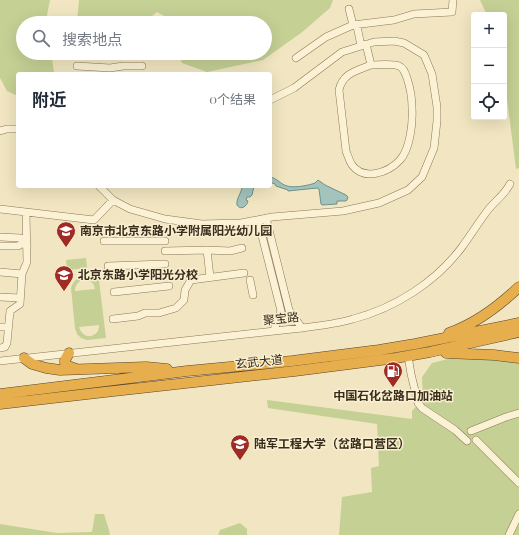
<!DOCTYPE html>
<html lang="zh">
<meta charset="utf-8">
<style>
:root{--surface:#fff;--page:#f2f2f3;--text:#1f2937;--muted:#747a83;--line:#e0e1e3}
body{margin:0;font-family:"Playfair Display","Noto Sans SC",serif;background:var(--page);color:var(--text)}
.controls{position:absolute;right:12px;top:12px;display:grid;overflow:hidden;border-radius:4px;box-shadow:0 4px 16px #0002}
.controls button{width:36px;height:36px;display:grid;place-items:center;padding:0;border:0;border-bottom:1px solid var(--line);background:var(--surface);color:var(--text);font:20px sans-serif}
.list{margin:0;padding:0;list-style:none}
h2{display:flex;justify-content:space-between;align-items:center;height:52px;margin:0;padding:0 16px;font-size:17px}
h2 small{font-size:13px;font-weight:400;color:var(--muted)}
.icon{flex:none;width:22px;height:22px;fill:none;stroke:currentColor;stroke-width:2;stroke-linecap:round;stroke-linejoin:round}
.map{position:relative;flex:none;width:519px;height:535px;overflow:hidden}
.search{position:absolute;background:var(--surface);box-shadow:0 4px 16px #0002;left:16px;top:16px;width:256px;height:44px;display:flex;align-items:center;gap:10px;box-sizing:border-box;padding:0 14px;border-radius:22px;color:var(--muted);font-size:15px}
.panel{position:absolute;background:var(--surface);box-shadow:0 4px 16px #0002;left:16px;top:72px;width:256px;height:116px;border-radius:4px}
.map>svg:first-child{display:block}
.green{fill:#c4d094;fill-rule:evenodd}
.water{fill:#a4c3bc;stroke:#6a928b}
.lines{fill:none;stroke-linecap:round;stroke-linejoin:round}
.minor-casing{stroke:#8c7757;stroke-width:8}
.highway-casing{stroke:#59442c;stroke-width:11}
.minor{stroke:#fbf2d5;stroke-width:7}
.highway{stroke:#e6ae4c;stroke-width:10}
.labels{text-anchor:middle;stroke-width:3;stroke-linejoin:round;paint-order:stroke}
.poi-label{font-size:12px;font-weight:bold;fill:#3a2d1c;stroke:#f8efd1;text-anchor:start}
.street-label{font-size:12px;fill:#3a2d1c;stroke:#f8efd1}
</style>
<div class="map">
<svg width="519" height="535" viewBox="0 0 519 535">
<rect width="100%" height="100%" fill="#f1e6c1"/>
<path class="green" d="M0,0H50L47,15L48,23H23V53H51L54,72L52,74H18V96L7,91L0,78Z
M79,0H333L330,8L301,33L263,60L207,72L182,63L178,53H265V23H168L166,17L157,12L143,23H77Z
M480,0H519V168L516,169L504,76V15H487Z
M86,258L87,268L67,270L66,260Z
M93,272H98L106,338L87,340L81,338L77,334L75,328L71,288C74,277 83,276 93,275ZM84,280C90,280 94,283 95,289L75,291C75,285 78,281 84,280ZM99,325C99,331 97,334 91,336C85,337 81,333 79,327Z
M460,356L501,359L519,363V535H339L342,497L372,492L371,468L379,466L377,424L268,408L267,400L412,419V411L423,399L422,377L432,363Z
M95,514H104L109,530L110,535H0V524L57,533L92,532Z
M240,523L247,529V535H218L220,530Z"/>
<path class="water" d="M270,177C277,178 280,184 287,186C294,188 305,186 312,184L315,183L318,180L325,185L346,195L348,197L347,200L346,201H337V204L322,205L321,204L319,189L317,188L288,191V190L276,186L275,184L270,182Z
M242,186H254L252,195L250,197H247L246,200L248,201C247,206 241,211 237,205C236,198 242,193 242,186Z"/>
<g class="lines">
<g class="minor-casing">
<path id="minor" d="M349,9L353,25L357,26L361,46
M366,44L371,65C356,71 343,73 339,90L346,151C348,156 349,160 352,165C364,181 388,173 400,160C410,149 413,123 412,108C412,98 410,87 407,78C405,73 404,68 399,66C393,63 378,65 371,65
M296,58L326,37L353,25L394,20L414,14L452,12L453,0
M77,66L110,68L123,66H142
M0,131L7,129H18
M99,186L113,200L130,209L165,219L202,224L241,223L272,217L343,211L379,203L408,190L422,177L434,148L437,121V107L432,74L424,55L404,43L394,41L374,42L342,52L294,88L270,100
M0,209L94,220L113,200
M266,218L289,310L302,328
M258,220L281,311L274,330
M0,237L21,238L23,243L27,247
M104,241H165
M0,246H18L23,243
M207,250L210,277
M165,251L207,250L230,251L242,248
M108,266L165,264
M0,272L22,274
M250,280L253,295
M114,292L169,286
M0,297L20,298
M113,319L138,316L145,313H159L176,308L184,300L185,290L191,280L244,273
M0,327H8
M0,348L5,347L7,343L10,311L20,304L22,274L27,262L26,212
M408,356L411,374L418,403L422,408L455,430L467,441
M0,361L302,328C319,326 336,324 353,319C395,308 436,282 462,247C470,236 477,225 485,214C492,203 504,196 510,184
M471,431L506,417L519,413
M476,440L519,483
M509,535L519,514"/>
</g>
<g class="highway-casing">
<path id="highway" d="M449,333C475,324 500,305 519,287
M69,353L65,360V363L68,366L76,369
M446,353L494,355L519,358
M24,358L32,364L46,368L60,370L146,367L167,369
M0,394L187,371L292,361L379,350L415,344L519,323
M0,404L105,392L295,371L396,358L430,352L519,332"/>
</g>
<use href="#minor" class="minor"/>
<use href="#highway" class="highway"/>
</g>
<defs>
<g id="school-pin" transform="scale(1)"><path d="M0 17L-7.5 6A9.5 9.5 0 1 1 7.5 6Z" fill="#9f2b23" stroke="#f8efd1"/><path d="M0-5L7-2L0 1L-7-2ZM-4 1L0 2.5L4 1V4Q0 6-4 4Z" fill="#fff"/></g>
<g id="fuel-pin" transform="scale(1)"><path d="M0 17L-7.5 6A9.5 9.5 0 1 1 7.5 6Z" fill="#9f2b23" stroke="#f8efd1"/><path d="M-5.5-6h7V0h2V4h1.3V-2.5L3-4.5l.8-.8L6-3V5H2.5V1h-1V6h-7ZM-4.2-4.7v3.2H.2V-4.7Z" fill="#fff"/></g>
<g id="university-pin" transform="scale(1)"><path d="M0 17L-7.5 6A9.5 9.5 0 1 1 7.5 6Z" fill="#9f2b23" stroke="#f8efd1"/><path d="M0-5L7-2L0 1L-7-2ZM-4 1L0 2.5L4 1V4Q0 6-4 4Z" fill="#fff"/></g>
</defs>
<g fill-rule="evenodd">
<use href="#school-pin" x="66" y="231"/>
<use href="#school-pin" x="64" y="275"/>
<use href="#fuel-pin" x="393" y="371"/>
<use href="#university-pin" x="240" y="444"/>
</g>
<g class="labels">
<g class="poi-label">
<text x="80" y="235">南京市北京东路小学附属阳光幼儿园</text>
<text x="78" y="279">北京东路小学阳光分校</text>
<text x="393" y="400" text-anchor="middle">中国石化岔路口加油站</text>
<text x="254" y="448">陆军工程大学（岔路口营区）</text>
</g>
<g class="street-label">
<text transform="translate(281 319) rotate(-6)" y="4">聚宝路</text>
<text transform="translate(259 362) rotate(-6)" y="4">玄武大道</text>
</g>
</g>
</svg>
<div class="controls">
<button>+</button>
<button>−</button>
<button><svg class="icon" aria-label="locate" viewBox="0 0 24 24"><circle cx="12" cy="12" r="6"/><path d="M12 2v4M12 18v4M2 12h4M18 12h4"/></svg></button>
</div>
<div class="search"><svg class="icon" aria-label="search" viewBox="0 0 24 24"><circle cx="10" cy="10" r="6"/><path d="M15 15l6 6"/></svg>搜索地点</div>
<section class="panel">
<h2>附近<small>0个结果</small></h2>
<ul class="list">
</ul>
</section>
</div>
